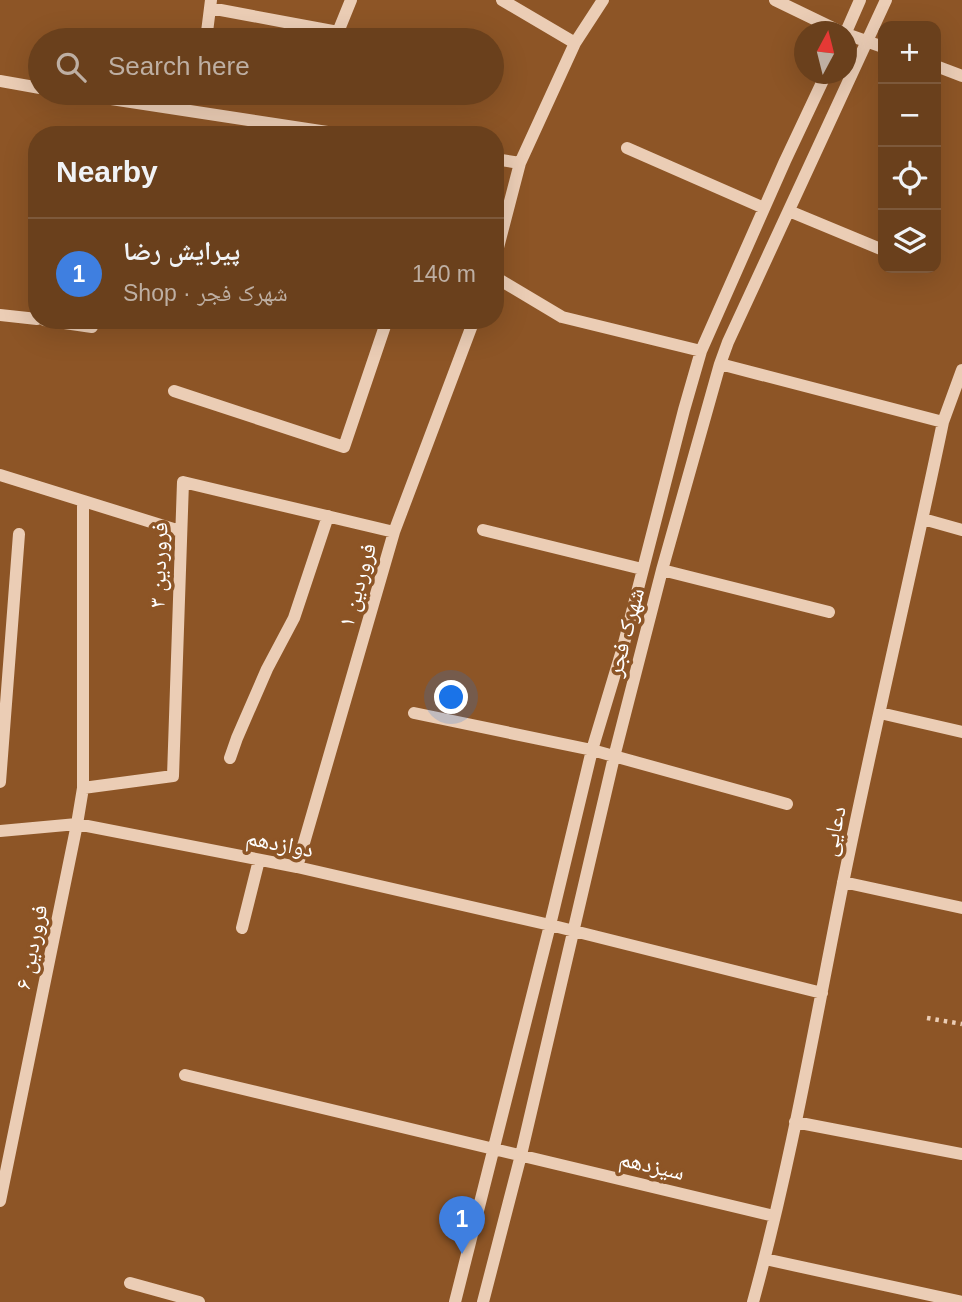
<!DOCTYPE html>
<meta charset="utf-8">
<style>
:root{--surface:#6a401c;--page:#6f4725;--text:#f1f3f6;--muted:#beafa3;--line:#7d593b;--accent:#7aaaf4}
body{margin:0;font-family:Helvetica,"Noto Naskh Arabic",sans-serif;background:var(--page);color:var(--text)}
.controls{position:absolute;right:21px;top:21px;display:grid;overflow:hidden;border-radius:14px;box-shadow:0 7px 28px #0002}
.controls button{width:63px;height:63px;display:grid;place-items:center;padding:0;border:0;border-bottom:2px solid var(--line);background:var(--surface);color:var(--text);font:35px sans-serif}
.compass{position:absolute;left:794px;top:21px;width:63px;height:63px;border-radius:50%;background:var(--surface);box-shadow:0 7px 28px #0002;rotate:7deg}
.you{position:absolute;left:452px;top:698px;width:24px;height:24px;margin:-18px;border:5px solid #fff;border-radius:50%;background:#1a73e8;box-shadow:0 0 0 10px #1a73e833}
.badge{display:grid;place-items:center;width:46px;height:46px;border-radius:50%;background:var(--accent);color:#fff;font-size:23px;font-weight:700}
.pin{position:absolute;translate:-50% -58px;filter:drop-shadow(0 2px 4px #0008)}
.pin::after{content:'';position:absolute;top:37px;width:24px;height:21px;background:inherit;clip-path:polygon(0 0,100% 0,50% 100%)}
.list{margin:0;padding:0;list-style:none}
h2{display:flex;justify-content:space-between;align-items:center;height:91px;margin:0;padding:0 28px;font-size:30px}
h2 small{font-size:23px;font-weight:400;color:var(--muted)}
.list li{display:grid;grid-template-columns:46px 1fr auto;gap:21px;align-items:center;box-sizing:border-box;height:112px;padding:0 28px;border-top:2px solid var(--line)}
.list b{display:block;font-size:26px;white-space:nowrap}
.list p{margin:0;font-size:23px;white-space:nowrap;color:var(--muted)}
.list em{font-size:23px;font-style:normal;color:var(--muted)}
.icon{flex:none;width:38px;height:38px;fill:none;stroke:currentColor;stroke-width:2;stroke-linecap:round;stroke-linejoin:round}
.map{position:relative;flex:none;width:962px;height:1302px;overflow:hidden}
.search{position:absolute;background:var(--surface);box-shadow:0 7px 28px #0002;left:28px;top:28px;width:476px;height:77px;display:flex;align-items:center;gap:18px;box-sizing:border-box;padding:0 24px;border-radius:38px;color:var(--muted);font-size:26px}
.panel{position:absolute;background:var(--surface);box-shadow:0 7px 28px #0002;left:28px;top:126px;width:476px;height:203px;border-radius:28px}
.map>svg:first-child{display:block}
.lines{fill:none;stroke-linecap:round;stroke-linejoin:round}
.path{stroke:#ebcdb5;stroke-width:4.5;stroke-dasharray:3.5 5;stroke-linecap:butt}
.minor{stroke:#ebcdb5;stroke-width:12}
.labels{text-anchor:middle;stroke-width:7;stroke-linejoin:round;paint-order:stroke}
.street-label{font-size:23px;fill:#fff;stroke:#8d5526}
</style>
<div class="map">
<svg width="962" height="1302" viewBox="0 0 962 1302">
<rect width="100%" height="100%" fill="#8d5526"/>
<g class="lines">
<path class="path" d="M927,1018L962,1024"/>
<path class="minor" d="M502,0L575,43
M775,0L841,32
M210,8L338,32L351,0
M846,32L860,0
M846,34L883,47
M206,40L211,0
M936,66L962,76
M0,81L40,88
M72,93L347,135
M627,148L764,208
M495,159L520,163
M789,211L883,250
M495,259L520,163L575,43L603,0
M495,277L562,317L701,351
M0,315L37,319
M44,320L92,327L93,320
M720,364L943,422
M174,391L344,447L387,320
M0,475L180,531
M923,519L962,530
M483,530L642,569
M662,570L829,612
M414,713L592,750L787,804
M880,713L962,732
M230,758L237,738L267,669L294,618L328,516
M0,782L19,534
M83,788L173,776L183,482L394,532
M0,831L77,824L297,867L550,925L822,993
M297,867L394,532L474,320
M843,882L962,908
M242,928L259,860
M185,1075L774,1216
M795,1122L962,1154
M0,1201L77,824L83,788V501
M765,1259L962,1302
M130,1283L199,1302
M455,1302L550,925L592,750L623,647L684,410L701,351L785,161L826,74
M483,1302L521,1155L614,757L662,570L720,364L728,342L886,0
M753,1302C791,1164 815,1023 843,883C874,729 911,576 943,422L962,370"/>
</g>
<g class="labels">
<g class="street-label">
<text transform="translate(158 565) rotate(-88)" y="8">فروردین ۳</text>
<text transform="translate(357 585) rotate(-74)" y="8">فروردین ۱</text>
<text transform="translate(625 632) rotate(-75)" y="8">شهرک فجر</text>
<text transform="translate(833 831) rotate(-78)" y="8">دعایی</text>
<text transform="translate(280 843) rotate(11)" y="8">دوازدهم</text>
<text transform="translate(31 947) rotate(-78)" y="8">فروردین ۶</text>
<text transform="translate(652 1165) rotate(13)" y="8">سیزدهم</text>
</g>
</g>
</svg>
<div class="controls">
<button>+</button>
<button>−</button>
<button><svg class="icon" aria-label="locate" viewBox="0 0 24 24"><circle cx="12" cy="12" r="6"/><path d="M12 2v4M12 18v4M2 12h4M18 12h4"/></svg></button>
<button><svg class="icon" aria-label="layers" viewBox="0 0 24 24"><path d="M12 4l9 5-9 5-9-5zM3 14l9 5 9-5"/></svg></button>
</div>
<svg class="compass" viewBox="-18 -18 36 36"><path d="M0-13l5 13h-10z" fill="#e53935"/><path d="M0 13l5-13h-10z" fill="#beafa3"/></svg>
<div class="you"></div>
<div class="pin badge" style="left:462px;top:1254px;background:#3f7fe0">1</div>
<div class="search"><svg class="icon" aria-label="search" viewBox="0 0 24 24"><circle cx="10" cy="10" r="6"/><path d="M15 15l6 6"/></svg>Search here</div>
<section class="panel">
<h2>Nearby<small></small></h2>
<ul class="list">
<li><span class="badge" style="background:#3f7fe0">1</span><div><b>پیرایش رضا</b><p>Shop · شهرک فجر</p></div><em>140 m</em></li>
</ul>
</section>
</div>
